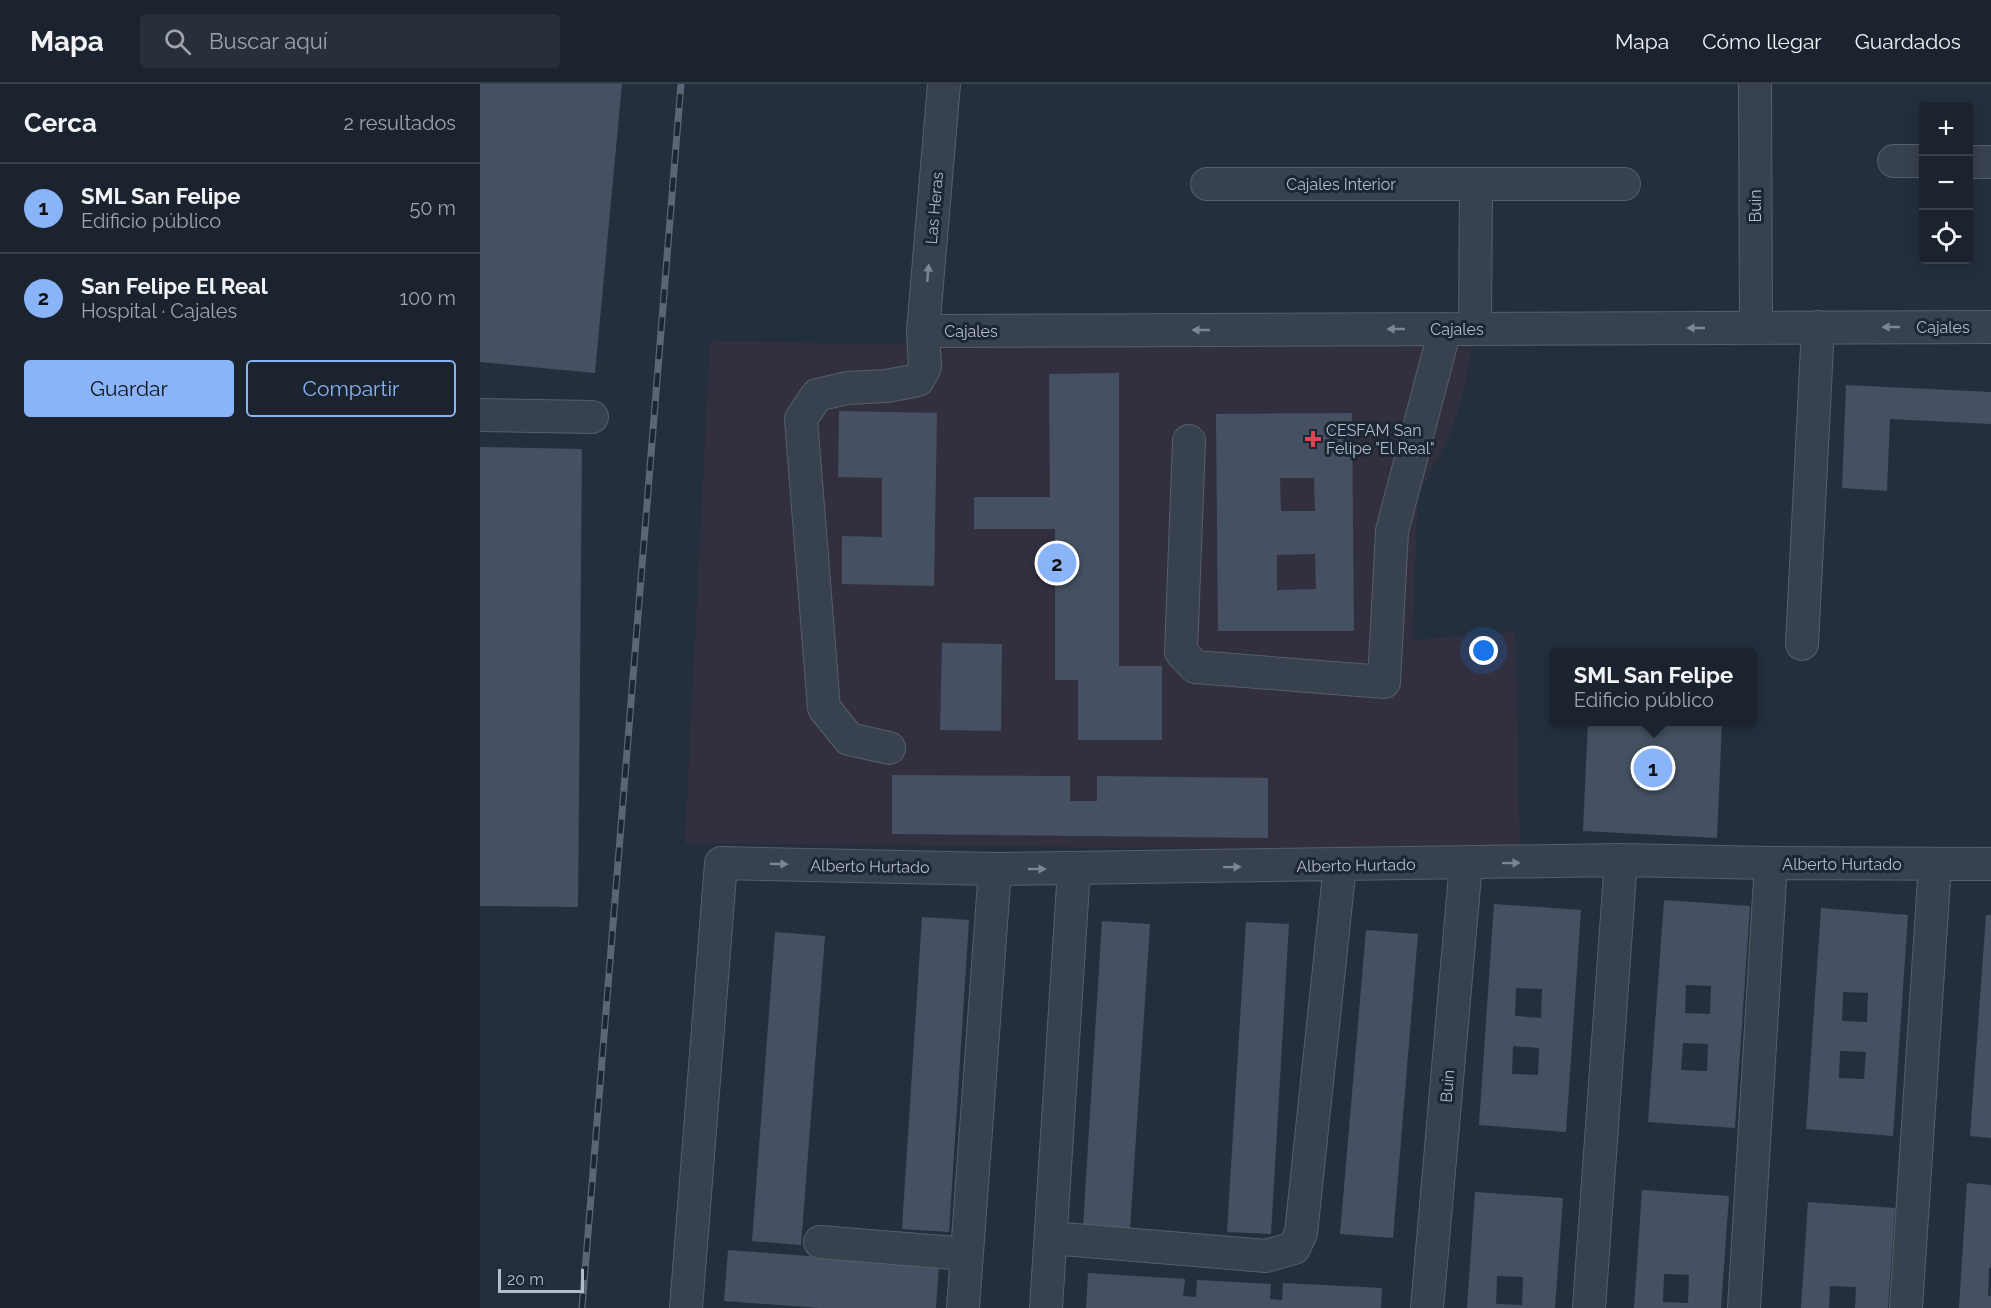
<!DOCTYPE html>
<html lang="es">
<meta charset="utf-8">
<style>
:root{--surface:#1b232e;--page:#282f3a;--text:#f1f3f6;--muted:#a0a4aa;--line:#39404a;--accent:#8ab4f8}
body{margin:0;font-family:Raleway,sans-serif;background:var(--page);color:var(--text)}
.controls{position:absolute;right:18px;top:18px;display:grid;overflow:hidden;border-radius:6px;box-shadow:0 3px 15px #0003}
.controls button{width:54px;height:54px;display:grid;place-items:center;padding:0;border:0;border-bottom:2px solid var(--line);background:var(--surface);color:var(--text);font:30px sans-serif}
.scale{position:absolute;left:18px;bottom:15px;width:86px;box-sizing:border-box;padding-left:6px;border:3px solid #b4bcc9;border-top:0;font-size:16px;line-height:21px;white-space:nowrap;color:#b4bcc9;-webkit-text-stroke:4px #1d2633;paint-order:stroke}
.you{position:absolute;left:1004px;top:567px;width:21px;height:21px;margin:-15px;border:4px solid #fff;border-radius:50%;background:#1a73e8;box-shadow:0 0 0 9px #1a73e833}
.badge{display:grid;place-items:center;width:39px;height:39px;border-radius:50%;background:var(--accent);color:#111;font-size:20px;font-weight:700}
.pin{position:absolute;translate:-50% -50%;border:3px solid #fff;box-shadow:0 2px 6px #0006}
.popup{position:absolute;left:1070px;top:564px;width:207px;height:78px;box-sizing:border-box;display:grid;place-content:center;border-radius:6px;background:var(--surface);filter:drop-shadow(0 2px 4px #0005);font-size:20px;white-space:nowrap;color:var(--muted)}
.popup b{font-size:22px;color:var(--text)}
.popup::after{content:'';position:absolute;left:50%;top:100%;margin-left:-12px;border:12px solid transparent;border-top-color:var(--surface)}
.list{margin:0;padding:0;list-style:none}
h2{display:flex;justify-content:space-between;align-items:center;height:78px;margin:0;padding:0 24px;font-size:26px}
h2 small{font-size:20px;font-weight:400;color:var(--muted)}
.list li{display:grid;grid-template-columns:39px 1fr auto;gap:18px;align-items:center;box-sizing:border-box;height:90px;padding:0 24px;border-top:2px solid var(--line)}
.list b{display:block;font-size:22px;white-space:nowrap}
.list p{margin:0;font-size:20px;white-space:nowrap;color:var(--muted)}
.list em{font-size:20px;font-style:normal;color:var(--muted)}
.actions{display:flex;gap:12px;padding:18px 24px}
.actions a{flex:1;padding:14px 0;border:2px solid var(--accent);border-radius:6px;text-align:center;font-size:21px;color:var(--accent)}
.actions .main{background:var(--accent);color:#111}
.icon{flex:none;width:33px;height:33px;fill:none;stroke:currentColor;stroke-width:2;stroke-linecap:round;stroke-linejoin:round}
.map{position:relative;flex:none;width:1511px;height:1224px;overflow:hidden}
header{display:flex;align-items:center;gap:36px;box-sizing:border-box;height:84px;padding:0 30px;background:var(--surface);border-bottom:2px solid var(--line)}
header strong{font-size:28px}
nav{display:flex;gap:33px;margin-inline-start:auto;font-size:21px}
.search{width:420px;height:54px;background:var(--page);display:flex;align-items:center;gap:15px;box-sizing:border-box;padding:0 21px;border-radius:6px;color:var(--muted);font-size:22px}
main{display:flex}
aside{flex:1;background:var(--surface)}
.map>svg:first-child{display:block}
.medical{fill:#32303f}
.building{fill:#455162;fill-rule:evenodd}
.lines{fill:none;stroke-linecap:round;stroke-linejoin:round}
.minor-casing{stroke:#565f6c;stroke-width:34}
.minor{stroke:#38414e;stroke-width:32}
.rail-casing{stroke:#5a6575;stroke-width:7}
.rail{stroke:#1d2633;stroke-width:4.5;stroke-dasharray:14;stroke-linecap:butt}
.oneway{fill:#7c8592}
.health-dot{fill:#e0444e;stroke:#1d2633;stroke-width:2}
.labels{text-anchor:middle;stroke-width:6;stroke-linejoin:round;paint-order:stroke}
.street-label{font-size:16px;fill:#b4bcc9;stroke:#1d2633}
.poi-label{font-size:16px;fill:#b4bcc9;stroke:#1d2633;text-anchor:start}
</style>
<header>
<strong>Mapa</strong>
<div class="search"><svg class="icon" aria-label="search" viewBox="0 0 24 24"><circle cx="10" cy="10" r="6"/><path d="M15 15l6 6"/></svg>Buscar aquí</div>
<nav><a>Mapa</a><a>Cómo llegar</a><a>Guardados</a></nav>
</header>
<main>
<aside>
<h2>Cerca<small>2 resultados</small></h2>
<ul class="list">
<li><span class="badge">1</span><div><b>SML San Felipe</b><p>Edificio público</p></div><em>50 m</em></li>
<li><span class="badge">2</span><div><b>San Felipe El Real</b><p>Hospital · Cajales</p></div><em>100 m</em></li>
</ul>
<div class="actions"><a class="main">Guardar</a><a>Compartir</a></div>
</aside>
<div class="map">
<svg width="1511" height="1224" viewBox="0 0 1511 1224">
<rect width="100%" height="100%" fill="#242f3e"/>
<path class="medical" d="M230,257L444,261L992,259L983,311L967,358L938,410L932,556L1035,548L1040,768L205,759Z"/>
<path class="building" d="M0,0H142L115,289L0,278Z
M639,289V582H682V656H598V596H575V445H494V413H570L569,290Z
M1366,301L1511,308V340L1410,335L1407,407L1362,404Z
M359,327L457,329L454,502L362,500V452L402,453V394L358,393Z
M872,329L874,547H738L736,330ZM800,394H834L835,427H801ZM835,470L836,505L797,506V471Z
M0,363L102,365L98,823L0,822Z
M462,559L522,560L521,647L460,646Z
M1108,638H1242L1237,754L1103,747Z
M412,691L590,692V717H617V692L788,694V754L412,750Z
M1184,816L1270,822L1255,1044L1168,1038ZM1206,901L1231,902L1230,930L1205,929ZM1203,959L1228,960L1227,987L1201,986Z
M1014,820L1101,826L1086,1048L999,1041ZM1036,904L1062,905L1061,934L1035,932ZM1033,962L1059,964L1058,991L1032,990Z
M1341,824L1428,831L1413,1052L1326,1045ZM1363,908L1388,909L1387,938L1362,937ZM1360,967L1386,968L1384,995L1359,994Z
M1506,831H1511V1054L1490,1052Z
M442,833L489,836L469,1148L422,1145Z
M622,837L670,840L650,1145L603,1142Z
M766,838L809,840L791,1150L747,1148Z
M886,846L938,850L913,1154L860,1150Z
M295,848L345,852L321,1161L272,1157Z
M1487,1099L1511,1101V1184H1509L1508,1212H1511V1224H1479Z
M1162,1106L1249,1112L1241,1224H1154ZM1184,1190L1209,1191L1208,1219L1183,1218Z
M995,1108L1083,1114L1075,1224H987ZM1017,1192L1043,1193L1042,1221L1016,1220Z
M1328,1118L1415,1124L1408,1224H1375L1376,1203L1350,1202L1349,1224H1321Z
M248,1166L459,1182L456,1224H340L244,1217Z
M608,1189L705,1195L703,1212L716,1213L717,1196L791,1200L790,1215L802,1216L803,1199L902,1204L901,1224H606Z"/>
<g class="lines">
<g class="minor-casing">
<path id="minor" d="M1275,0L1276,244
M1414,77H1444
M1488,78H1511
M727,100H1144
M995,245L996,100
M443,247L1511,243
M0,331L112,333
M709,357L701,568L715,583L904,598L912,447L965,245
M1322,560L1338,243
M409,664L369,655L344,624L321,335L337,311L367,304L407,302L438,296L445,283L443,247L464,0
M571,1154L786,1172L814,1164L821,1149L860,781
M340,1158L487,1170
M206,1224L241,779L515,785L1141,776L1291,779L1511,780
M483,1224L515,785
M566,1224L594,785
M947,1224L986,779
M1109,1224L1141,776
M1264,1224L1291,779
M1426,1224L1455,780"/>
</g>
<use href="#minor" class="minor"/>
<g class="rail-casing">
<path id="rail" d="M102,1224L201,0"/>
</g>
<use href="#rail" class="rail"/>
</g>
<defs><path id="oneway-solid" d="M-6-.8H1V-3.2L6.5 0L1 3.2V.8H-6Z" transform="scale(1.5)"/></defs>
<g class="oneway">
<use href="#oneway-solid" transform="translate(448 189) rotate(-85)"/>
<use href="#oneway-solid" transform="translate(1411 243) rotate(180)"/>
<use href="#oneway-solid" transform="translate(1216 244) rotate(180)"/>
<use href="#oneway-solid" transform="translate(916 245) rotate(180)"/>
<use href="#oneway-solid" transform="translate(721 246) rotate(180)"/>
<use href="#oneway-solid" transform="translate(1031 779) rotate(-1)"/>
<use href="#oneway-solid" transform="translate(299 780) rotate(1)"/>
<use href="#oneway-solid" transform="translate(752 783) rotate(-1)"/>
<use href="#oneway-solid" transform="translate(557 785)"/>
</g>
<path class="health-dot" d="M830 346h6v6h6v6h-6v6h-6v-6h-6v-6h6z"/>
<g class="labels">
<g class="street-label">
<text x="861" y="106">Cajales Interior</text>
<text transform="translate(1275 122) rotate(-90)" y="6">Buin</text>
<text transform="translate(454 124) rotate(-85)" y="6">Las Heras</text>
<text x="1463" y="249">Cajales</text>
<text x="977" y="251">Cajales</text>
<text x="491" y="253">Cajales</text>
<text x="1362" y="786">Alberto Hurtado</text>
<text transform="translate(876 781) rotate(-1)" y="6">Alberto Hurtado</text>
<text transform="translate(390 782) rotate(1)" y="6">Alberto Hurtado</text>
<text transform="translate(967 1002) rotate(-85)" y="6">Buin</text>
</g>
<g class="poi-label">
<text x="846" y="352">CESFAM San<tspan x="846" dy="18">Felipe "El Real"</tspan></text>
</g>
</g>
</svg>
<div class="controls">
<button>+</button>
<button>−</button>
<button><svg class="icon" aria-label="locate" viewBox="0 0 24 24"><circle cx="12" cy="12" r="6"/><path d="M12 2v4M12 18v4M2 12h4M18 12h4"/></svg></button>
</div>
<div class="scale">20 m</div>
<div class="you"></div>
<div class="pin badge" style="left:1173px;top:684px">1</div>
<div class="popup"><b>SML San Felipe</b>Edificio público</div>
<div class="pin badge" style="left:577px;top:479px">2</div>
</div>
</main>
